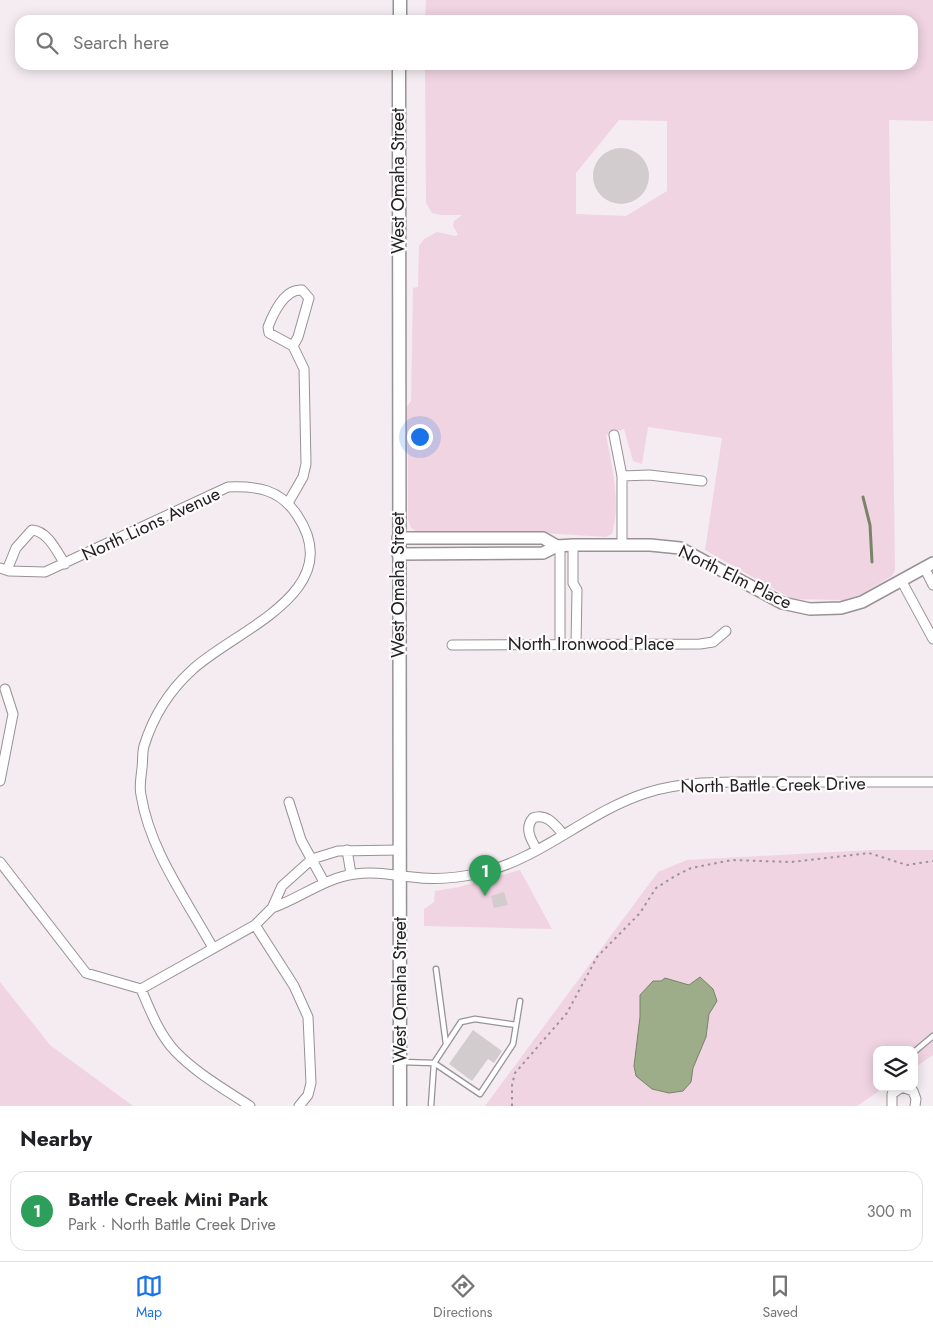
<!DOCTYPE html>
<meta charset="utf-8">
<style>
:root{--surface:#fff;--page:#f6f6f6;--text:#202124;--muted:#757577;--line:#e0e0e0;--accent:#1a73e8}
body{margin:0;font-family:Jost,sans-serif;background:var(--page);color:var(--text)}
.controls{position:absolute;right:15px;bottom:15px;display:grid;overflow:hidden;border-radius:10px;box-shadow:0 2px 12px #0003}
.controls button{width:45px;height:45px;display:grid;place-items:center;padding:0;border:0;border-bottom:1px solid var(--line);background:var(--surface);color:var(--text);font:25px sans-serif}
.you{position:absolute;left:419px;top:436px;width:18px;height:18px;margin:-12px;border:4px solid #fff;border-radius:50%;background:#1a73e8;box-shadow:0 0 0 8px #1a73e833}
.badge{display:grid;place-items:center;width:32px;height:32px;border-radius:50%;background:var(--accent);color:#fff;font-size:16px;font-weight:700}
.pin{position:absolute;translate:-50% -41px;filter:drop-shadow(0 1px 2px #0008)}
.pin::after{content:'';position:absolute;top:26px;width:18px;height:15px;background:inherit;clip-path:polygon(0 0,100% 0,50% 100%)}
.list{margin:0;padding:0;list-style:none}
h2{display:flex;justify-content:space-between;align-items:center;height:65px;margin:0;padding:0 20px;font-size:21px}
h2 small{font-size:16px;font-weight:400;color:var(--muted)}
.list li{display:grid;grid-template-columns:32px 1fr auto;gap:15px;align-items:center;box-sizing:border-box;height:80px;margin:0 10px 10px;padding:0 10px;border:1px solid var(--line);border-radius:15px}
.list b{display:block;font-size:19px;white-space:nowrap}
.list p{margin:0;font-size:16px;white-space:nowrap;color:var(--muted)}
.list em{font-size:16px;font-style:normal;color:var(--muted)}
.icon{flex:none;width:28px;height:28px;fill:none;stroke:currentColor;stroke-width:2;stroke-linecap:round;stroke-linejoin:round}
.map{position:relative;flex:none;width:933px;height:1106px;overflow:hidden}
.search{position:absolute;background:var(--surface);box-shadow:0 2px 12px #0003;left:15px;right:15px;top:15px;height:55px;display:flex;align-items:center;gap:12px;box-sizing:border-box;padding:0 18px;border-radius:15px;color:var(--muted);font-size:19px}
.sheet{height:155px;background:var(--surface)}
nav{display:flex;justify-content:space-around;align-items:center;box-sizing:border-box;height:70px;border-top:1px solid var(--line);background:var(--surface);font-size:14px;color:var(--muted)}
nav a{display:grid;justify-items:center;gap:2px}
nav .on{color:var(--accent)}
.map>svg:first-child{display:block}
.green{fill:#f0d4e1;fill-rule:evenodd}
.water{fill:#9dac89;stroke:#79826a}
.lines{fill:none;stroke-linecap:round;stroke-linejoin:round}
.stream{stroke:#79826a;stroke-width:3}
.building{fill:#d3cccf}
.service-casing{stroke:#989195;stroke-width:7}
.minor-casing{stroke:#989195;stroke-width:11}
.tertiary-casing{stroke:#989195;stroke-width:14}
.secondary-casing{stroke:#989195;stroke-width:15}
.path{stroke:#9a9497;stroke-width:2;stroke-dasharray:2.5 4;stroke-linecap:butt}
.service{stroke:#fff;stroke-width:4.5}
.minor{stroke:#fff;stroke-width:9}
.tertiary{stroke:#fff;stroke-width:11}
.secondary{stroke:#fff;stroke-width:12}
.labels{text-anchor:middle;stroke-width:4.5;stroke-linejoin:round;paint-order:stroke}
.street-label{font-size:18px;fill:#242123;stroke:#fefbfd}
</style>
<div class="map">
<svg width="933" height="1106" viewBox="0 0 933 1106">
<rect width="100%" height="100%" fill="#f4ecf0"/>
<path class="green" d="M426,0H933V121L889,120L895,570L892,576L860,595L844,600L792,599L705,550L722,438L648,427L642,464L633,461L624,429L606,435C612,466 621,503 612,534L606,537L543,533H419L411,528L408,519V452L404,411L411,401L413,288L418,287L419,246L424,239L437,232L456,236L458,234L453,226L454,221L462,215H441L432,213L426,203L425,65H913V20H425ZM619,120L667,121V191L626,216L576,214V173Z
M870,850H933V1055L914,1068V1050H877V1087H885L857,1106H485L658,872L687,860Z
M520,870L552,929L424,926V909L434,902L435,891L459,887Z
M0,982L50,1045L133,1106H0Z"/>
<path class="water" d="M700,977L713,989L717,1001L709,1014L706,1037L693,1068L691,1082L683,1091L669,1093L652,1089L636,1076L634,1066L640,1017V995L653,981H661L665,978L689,985Z"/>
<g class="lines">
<path class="stream" d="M863,497L870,525L872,562"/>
</g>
<path class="building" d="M593 176a28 28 0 1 1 56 0a28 28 0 1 1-56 0Z
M504,892L508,905L494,908L491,896Z
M473,1030L502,1051L494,1063L488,1059L472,1081L449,1064Z"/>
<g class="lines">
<g class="service-casing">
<path id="service" d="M436,969L446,1044
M914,1052L933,1036
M401,1062L434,1063L480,1094L513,1044L520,1001
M431,1106L434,1063L461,1022L475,1019L516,1025"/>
</g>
<g class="minor-casing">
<path id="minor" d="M614,435L622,476V545
M622,476L649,475L702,481
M288,503L303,477L306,464L304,369L293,346L269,333L268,327C273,314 285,288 302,290L309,298L298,337L293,346
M573,545V583L577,590L576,645
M560,546V645
M924,567L933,585
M0,568L9,571L45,572L228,487C257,486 280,489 297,515C349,592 235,630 192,670C170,690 153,717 144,746C142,753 143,761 142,768C141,777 139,787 141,795C150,851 186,899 213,948
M7,570L16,548L32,530C48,531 57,552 65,564
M901,580L933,639
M452,645L700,644L713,642L726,631
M0,781L13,714L5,689
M289,802L301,840L324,882
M347,850L351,874
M537,850C531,840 524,828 533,818C547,813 555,825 563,834
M0,862L86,973L141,989L255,925L272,908L282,886L312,859L338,851L399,850
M272,908C301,898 324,878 355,874C375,871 393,875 412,877C434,880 458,878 480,873C541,859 587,812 646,793C687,780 731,782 774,782C827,782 880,782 933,782
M255,925L294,986L308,1017L311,1083L308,1095L299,1106
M141,989C150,1010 159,1034 175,1051C196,1073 224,1089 250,1106
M892,1106V1094L902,1087L913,1091L916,1099L915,1106"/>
</g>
<g class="tertiary-casing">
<path id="tertiary" d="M398,538H543L557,546
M398,554L543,553L557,546L573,545H650L680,548L782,603L810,609L841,608L862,602L933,563"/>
</g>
<g class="secondary-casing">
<path id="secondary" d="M400,20V0
M399,65L400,1106"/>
</g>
<path class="path" d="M512,1106V1085L515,1073L567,1013L597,957L640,913L656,888L675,876L691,868L732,860L791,862L869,853L907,865L933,861"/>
<use href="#service" class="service"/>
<use href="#minor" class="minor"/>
<use href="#tertiary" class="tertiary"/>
<use href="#secondary" class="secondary"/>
</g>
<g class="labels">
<g class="street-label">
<text transform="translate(398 181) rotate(-90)" y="6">West Omaha Street</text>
<text transform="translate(151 524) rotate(-25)" y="6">North Lions Avenue</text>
<text transform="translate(735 577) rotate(26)" y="6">North Elm Place</text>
<text transform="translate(398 585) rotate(-90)" y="6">West Omaha Street</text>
<text x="591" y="650">North Ironwood Place</text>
<text transform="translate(773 785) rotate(-1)" y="6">North Battle Creek Drive</text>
<text transform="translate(400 990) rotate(-90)" y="6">West Omaha Street</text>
</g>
</g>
</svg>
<div class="controls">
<button><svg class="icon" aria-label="layers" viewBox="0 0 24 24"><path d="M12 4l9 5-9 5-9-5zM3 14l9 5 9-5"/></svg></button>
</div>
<div class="you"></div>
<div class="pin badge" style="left:485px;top:896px;background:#2e9e5b">1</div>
<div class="search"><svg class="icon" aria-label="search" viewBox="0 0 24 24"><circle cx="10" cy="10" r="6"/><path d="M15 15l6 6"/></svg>Search here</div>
</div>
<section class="sheet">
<h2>Nearby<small></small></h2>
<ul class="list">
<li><span class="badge" style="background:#2e9e5b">1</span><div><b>Battle Creek Mini Park</b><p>Park · North Battle Creek Drive</p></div><em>300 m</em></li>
</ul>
</section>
<nav>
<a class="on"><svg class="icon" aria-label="map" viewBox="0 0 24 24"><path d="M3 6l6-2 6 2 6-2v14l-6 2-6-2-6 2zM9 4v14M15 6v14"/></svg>Map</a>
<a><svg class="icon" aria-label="directions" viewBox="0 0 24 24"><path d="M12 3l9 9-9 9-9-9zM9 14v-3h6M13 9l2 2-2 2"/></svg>Directions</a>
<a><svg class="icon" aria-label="saved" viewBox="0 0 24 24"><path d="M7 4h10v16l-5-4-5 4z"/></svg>Saved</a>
</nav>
